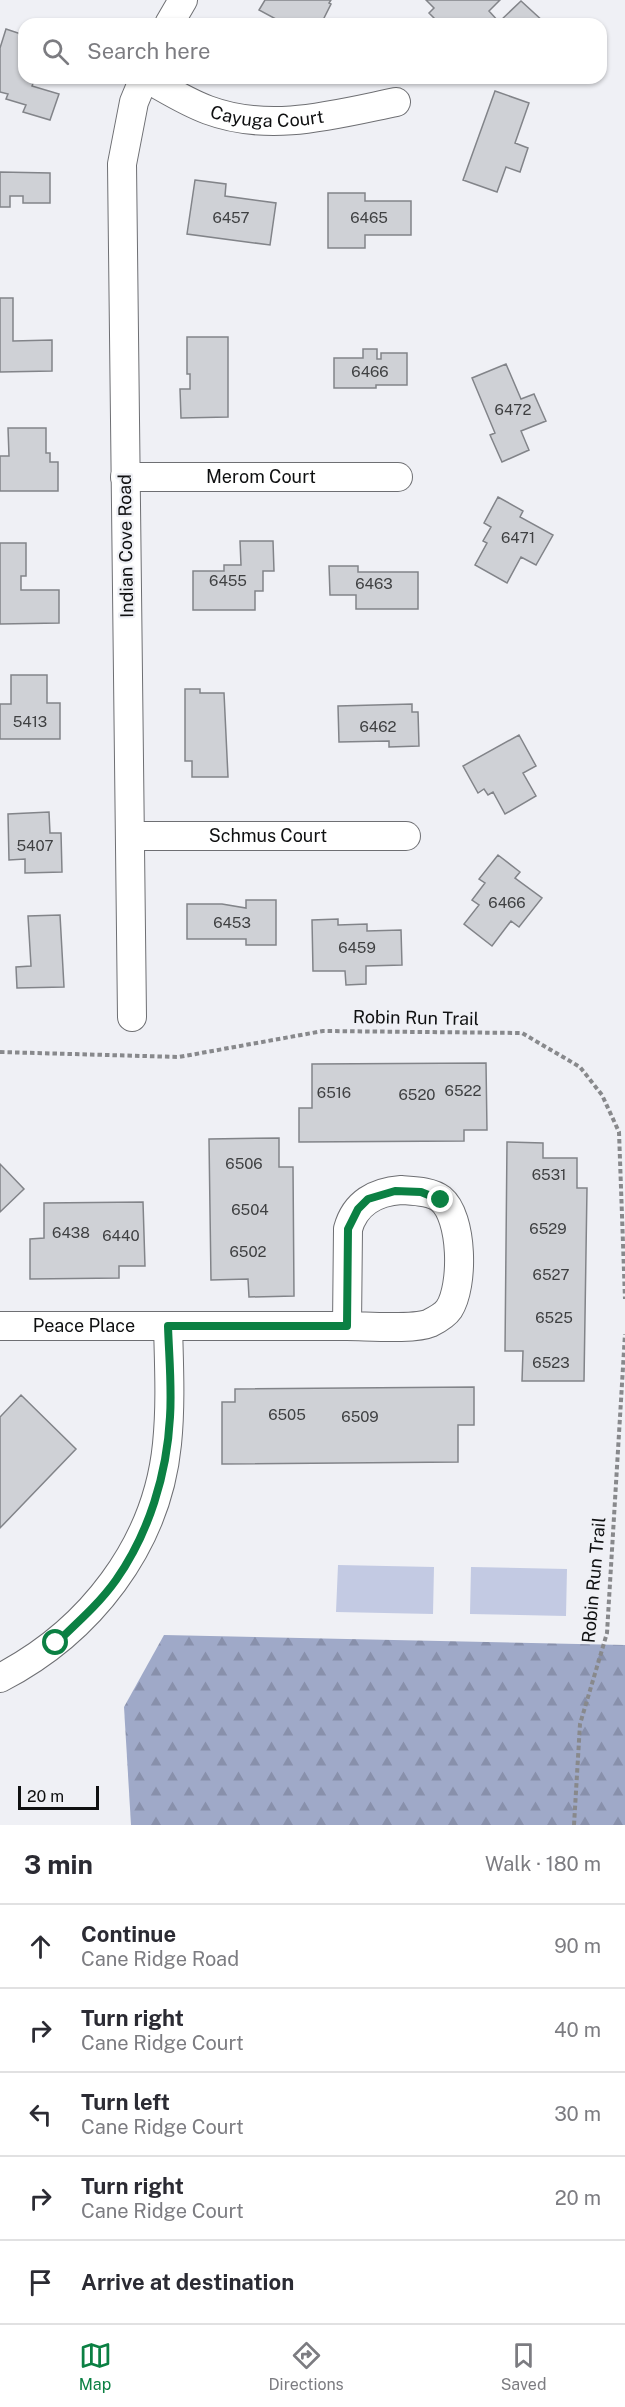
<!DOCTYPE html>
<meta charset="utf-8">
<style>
:root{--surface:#fff;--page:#f2f2f3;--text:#2b2b33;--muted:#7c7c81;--line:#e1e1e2;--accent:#0b8043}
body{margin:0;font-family:"Public Sans",sans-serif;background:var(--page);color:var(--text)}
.scale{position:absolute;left:18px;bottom:15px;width:81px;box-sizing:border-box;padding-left:6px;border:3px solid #0f1011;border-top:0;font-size:16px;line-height:21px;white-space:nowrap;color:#0f1011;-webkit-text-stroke:4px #eff0f5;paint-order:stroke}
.stop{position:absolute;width:18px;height:18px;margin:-14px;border:4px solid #0b8043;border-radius:50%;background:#fff}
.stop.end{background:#0b8043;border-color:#fff;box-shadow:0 2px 6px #0008}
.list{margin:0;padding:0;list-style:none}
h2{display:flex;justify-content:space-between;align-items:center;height:78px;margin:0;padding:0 24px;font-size:26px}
h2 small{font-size:20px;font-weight:400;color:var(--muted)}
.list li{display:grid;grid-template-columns:39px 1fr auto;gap:18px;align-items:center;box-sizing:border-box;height:84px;padding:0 24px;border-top:2px solid var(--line)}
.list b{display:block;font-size:22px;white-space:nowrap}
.list p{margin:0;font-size:20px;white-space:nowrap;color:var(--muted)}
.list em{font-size:20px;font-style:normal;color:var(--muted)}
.icon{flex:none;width:33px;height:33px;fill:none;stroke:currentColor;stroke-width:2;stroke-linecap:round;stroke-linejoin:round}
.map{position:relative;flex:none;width:625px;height:1825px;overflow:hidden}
.search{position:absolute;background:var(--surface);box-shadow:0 2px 4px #0004;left:18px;right:18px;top:18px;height:66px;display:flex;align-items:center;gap:15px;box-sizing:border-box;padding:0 21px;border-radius:18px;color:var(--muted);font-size:22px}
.sheet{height:498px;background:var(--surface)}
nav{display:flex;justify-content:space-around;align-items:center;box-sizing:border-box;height:84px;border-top:2px solid var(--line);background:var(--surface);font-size:16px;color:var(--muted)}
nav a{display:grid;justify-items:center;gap:3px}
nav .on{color:var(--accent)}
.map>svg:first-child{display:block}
.forest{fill:url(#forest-firs)}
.pitch{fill:#c3cae3}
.building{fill:#cfd1d6;stroke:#828489;stroke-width:1.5}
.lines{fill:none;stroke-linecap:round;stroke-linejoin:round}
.minor-casing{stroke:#6e6f73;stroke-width:30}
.path{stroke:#88898c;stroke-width:4;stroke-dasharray:4.5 3;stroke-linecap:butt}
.minor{stroke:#fff;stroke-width:28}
.route{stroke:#0b8043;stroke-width:8}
.labels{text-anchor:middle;stroke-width:4.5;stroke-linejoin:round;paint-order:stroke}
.number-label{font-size:15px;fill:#3f4042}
.street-label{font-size:18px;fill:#0f1011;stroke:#eff0f5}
</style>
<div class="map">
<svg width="625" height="1825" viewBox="0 0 625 1825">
<defs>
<pattern id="forest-firs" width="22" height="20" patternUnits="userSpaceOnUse" patternTransform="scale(1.5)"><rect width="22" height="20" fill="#9fa9c8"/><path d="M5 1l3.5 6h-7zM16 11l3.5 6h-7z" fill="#8890ab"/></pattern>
</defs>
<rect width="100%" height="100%" fill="#eff0f5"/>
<path class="forest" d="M164,1635L625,1645V1825H131L124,1707Z"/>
<path class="pitch" d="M338,1565L434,1567L433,1614L336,1612Z
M471,1567L567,1569L566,1616L470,1614Z"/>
<path class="building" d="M265,0H331L329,3L331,4L321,24H285L259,10Z
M426,0H500L489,11L499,22L521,1L545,23L440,24L429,13L434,8Z
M6,29L24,35V78H35L32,86L59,94L50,120L23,112L26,105L6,99L8,94L0,92V48Z
M495,91L529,103L515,143L528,148L520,172L506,167L497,192L463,180Z
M0,172L50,173V203H23V196H10V207H0Z
M195,180L226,184L225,196L276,203L270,245L187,234Z
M328,193H365V201H411V235H365V248H328Z
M0,298H13V341L52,340V371L0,372Z
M187,337H228V417L181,418L180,389H190V374H187Z
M363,349H377V359H381V353H407V385H376V388H334V358H363Z
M506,364L521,399L534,394L546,421L521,431L529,450L502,462L490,435L495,433L472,378Z
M8,428H46V453H50V462H58V491H0V456H9Z
M498,497L523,511L520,517L553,535L536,565L521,557L507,583L475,565L487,543L483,541L491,527L484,523Z
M240,541H273L274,571H263V591H255V610H193V571H224V565H241Z
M0,543H26V576H21V590H59V623L0,624Z
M329,566H358V572H418V609H356V595H330Z
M11,675H47V703H60V739H0V704H11Z
M185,689H200V693H224L228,777H192V761H185Z
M412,704V712H418L419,746L389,747V741L339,742L338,706Z
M519,735L536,766L523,773L536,796L505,814L493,792L488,795L484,789L478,793L463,766Z
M49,812L50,833H61L62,872L25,873V859L9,860L8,814Z
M498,855L520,872L515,878L542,898L519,927L511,921L492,946L464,924L479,905L472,900L485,883L479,879Z
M246,900H276V945H246V939H187V904H222L246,908Z
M60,915L64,987L17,988L16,967L31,966L28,916Z
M338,919V925L367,924V931L401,930L402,965L366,966V984L346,985L345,971H313L312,920Z
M486,1063L487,1130H464V1141L299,1142V1108H312V1064Z
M279,1138V1167H293L294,1296L249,1297L248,1279L211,1280L209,1139Z
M507,1142L543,1143V1158H577V1188H587L584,1381H522L523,1351H505Z
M0,1164L24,1189L0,1212Z
M143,1202L145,1266H119V1278L30,1279V1239L44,1238V1203Z
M474,1387V1425H458V1462L222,1464V1402H235V1389Z
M21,1395L76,1449L0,1528V1417Z"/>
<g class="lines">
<g class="minor-casing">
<g id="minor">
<path d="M169,24L183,0"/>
<path id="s1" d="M146,78C166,89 186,102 208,110C270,133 333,115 396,102"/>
<path id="s2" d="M125,477H398"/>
<path id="s3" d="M130,836H406"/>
<path d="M132,1017L122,164L134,102L144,78"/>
<path d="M401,1190C413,1191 431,1191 441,1199C463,1217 464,1286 449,1309C445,1315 436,1320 430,1323C414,1330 367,1326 347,1326L348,1229C355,1203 375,1192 401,1190Z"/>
<path id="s4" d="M0,1326H347"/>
<path d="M0,1678C89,1632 157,1546 167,1444C171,1405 169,1365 168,1326"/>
</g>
</g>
<path class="path" d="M0,1052L179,1057L323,1031L522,1033L580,1067L602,1095L619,1132L625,1299
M574,1825L580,1724L607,1633L625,1334"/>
<use href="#minor" class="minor"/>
</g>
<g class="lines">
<path class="route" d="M56,1643C77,1623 99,1604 116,1580C149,1533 167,1474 170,1417C172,1387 169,1356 168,1326H347L348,1229L358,1209L368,1199L395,1191L421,1192L441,1200"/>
</g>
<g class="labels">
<g class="number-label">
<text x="231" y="223">6457</text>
<text x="369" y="223">6465</text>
<text x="370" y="377">6466</text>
<text x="513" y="415">6472</text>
<text x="518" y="543">6471</text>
<text x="228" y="586">6455</text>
<text x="374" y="589">6463</text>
<text x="30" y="727">5413</text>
<text x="378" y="732">6462</text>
<text x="35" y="851">5407</text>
<text x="507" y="908">6466</text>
<text x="232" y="928">6453</text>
<text x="357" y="953">6459</text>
<text x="463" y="1096">6522</text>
<text x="334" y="1098">6516</text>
<text x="417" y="1100">6520</text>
<text x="244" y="1169">6506</text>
<text x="549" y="1180">6531</text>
<text x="250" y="1215">6504</text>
<text x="548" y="1234">6529</text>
<text x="71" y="1238">6438</text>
<text x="121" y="1241">6440</text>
<text x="248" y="1257">6502</text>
<text x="551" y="1280">6527</text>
<text x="554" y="1323">6525</text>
<text x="551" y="1368">6523</text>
<text x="287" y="1420">6505</text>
<text x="360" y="1422">6509</text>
</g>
<g class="street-label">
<text dy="6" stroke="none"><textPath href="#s1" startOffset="130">Cayuga Court</textPath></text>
<text dy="6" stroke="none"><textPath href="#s2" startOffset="136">Merom Court</textPath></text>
<text transform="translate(126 546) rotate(-91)" y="6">Indian Cove Road</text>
<text dy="6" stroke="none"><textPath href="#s3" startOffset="138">Schmus Court</textPath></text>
<text transform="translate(416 1018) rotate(1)" y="6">Robin Run Trail</text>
<text dy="6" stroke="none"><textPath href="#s4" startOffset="84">Peace Place</textPath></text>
<text transform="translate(594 1580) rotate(-85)" y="6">Robin Run Trail</text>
</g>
</g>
</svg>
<div class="scale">20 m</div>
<div class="stop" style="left:56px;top:1643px"></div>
<div class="stop end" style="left:441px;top:1200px"></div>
<div class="search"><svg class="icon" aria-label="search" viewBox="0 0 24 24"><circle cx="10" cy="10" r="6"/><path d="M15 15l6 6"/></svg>Search here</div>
</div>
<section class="sheet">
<h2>3 min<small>Walk · 180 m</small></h2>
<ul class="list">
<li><svg class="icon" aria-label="ahead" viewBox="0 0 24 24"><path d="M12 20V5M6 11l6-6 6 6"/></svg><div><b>Continue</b><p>Cane Ridge Road</p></div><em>90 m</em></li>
<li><svg class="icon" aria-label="right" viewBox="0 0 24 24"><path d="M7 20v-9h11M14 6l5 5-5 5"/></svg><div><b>Turn right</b><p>Cane Ridge Court</p></div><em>40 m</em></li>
<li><svg class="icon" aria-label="left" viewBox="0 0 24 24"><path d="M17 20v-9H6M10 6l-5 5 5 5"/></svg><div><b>Turn left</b><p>Cane Ridge Court</p></div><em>30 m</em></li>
<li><svg class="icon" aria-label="right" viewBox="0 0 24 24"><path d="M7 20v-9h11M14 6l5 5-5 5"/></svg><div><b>Turn right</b><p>Cane Ridge Court</p></div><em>20 m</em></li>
<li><svg class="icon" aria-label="arrive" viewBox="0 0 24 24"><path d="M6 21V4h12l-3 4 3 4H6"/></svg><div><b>Arrive at destination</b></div></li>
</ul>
</section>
<nav>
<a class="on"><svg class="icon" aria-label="map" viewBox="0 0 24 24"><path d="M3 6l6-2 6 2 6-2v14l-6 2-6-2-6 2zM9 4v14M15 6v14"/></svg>Map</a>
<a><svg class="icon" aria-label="directions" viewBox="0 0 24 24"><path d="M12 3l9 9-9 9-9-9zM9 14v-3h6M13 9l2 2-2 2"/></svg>Directions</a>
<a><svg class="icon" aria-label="saved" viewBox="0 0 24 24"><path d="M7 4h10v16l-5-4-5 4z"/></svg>Saved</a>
</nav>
